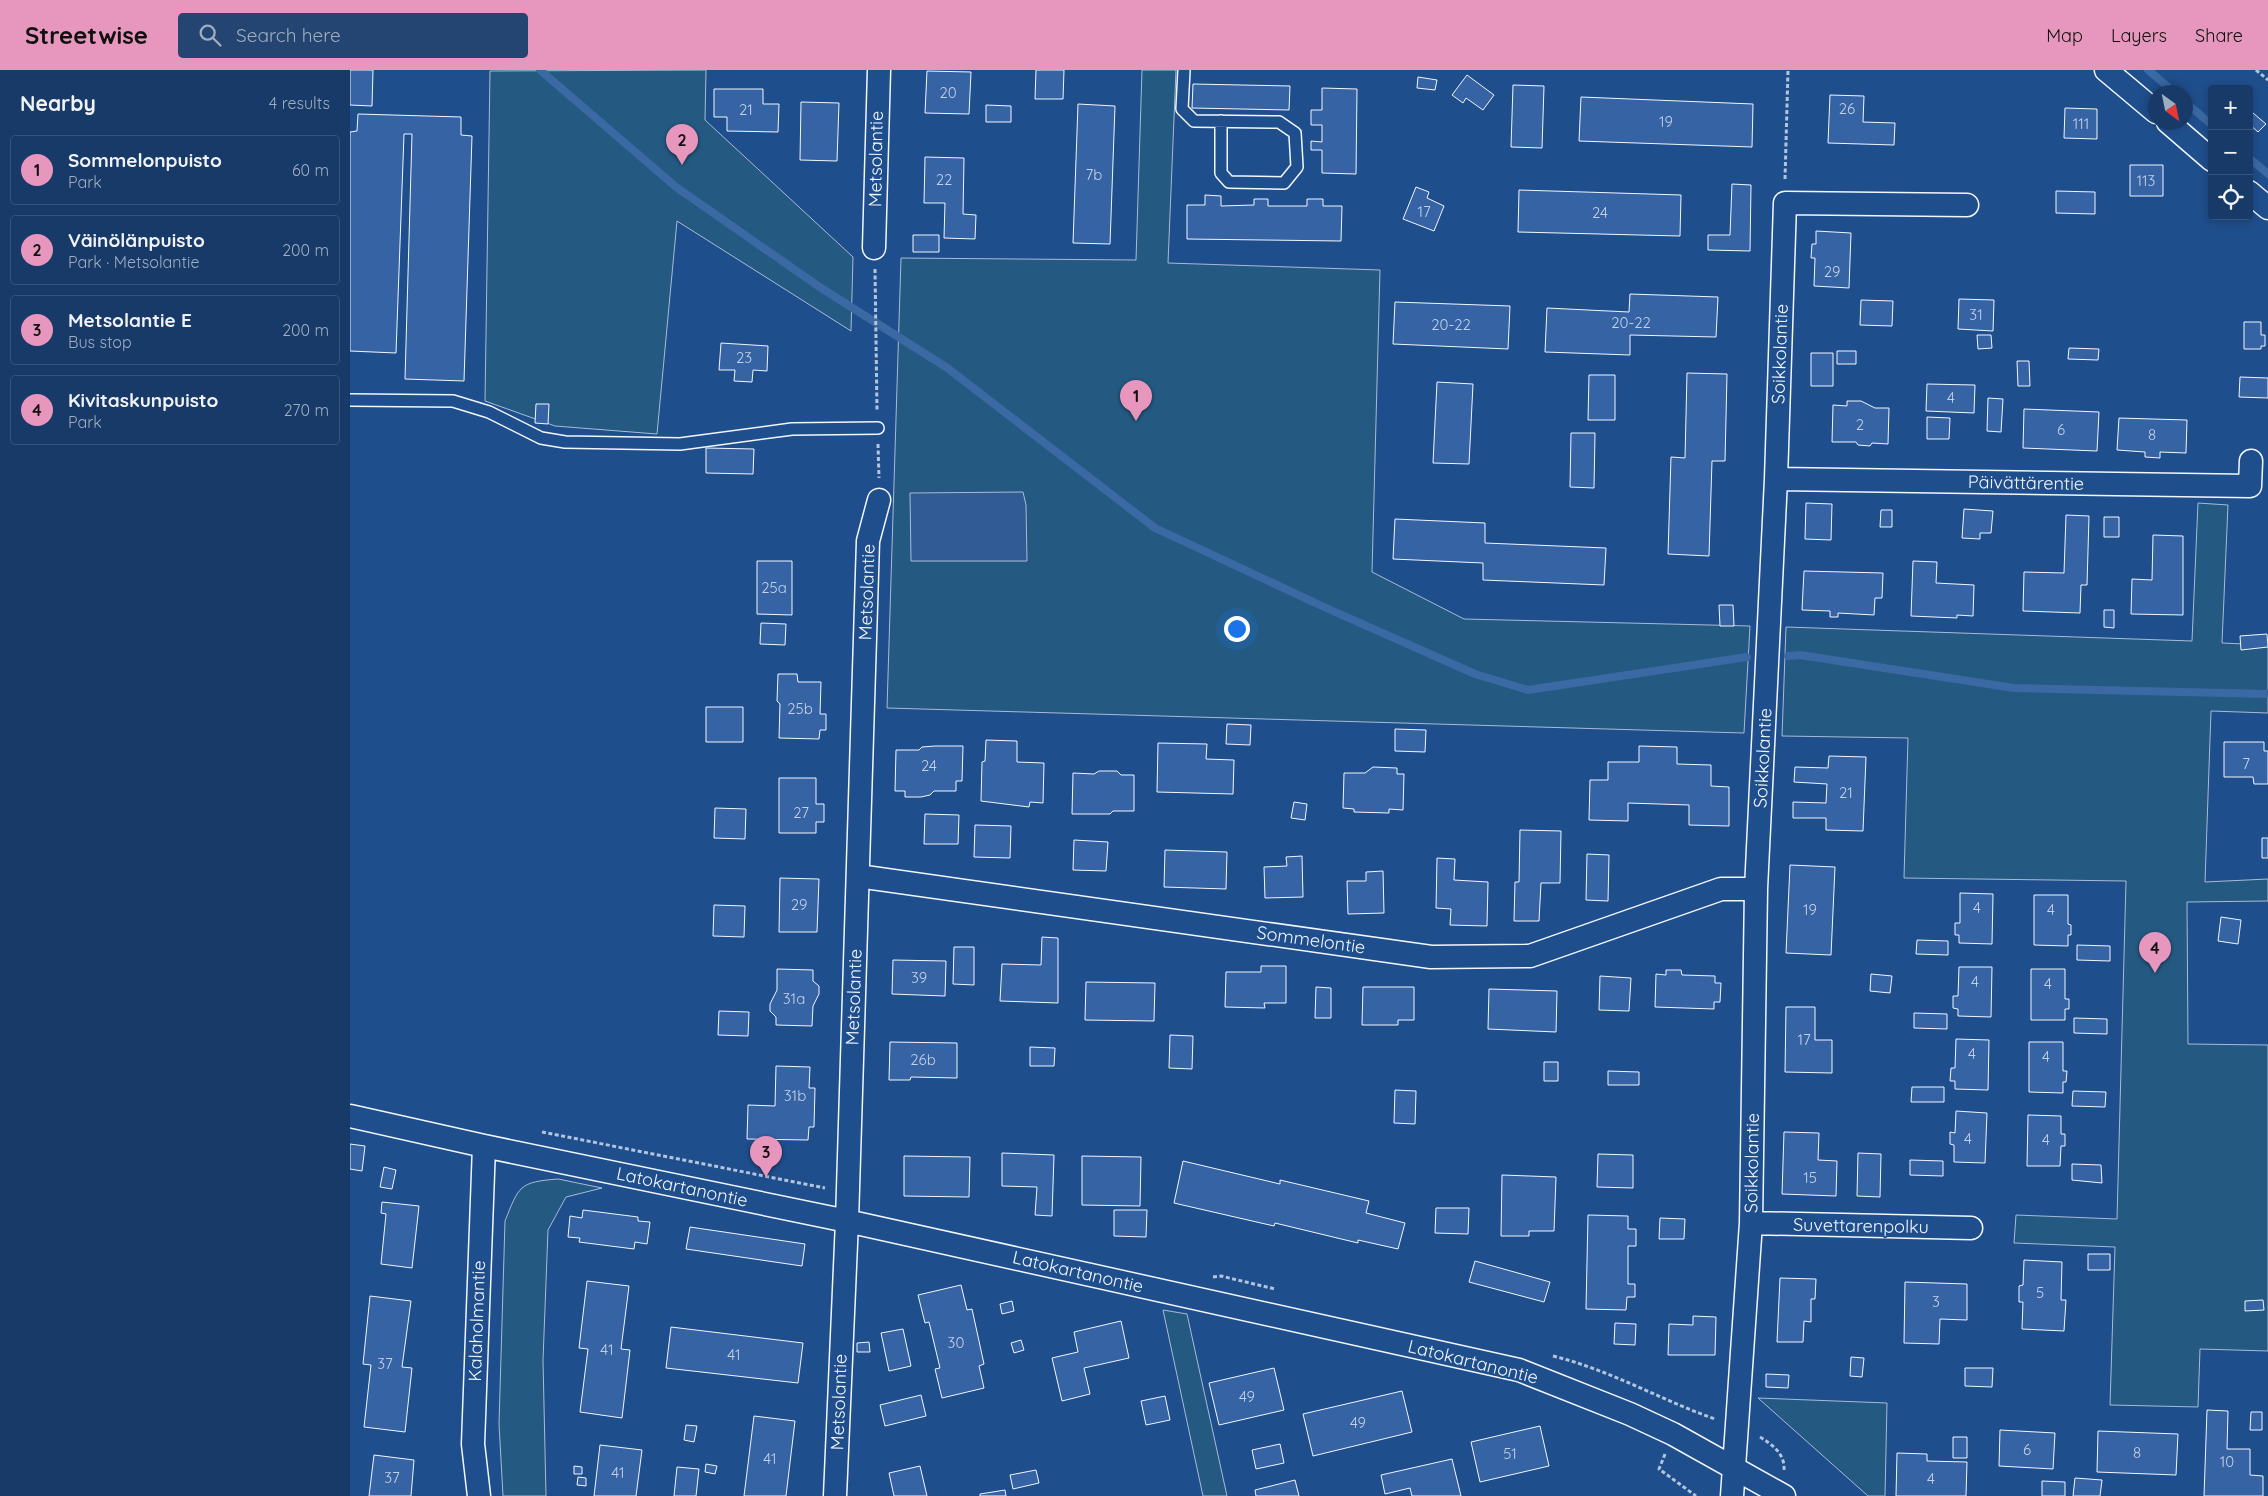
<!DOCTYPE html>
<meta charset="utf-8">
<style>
:root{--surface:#173a69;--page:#244571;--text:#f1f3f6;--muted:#9eadc0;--line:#36547d;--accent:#e797bd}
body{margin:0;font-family:Quicksand,sans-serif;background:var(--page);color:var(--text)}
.controls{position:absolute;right:15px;top:15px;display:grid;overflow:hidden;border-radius:5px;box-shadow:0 2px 8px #0003}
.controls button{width:45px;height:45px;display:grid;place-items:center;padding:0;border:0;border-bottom:1px solid var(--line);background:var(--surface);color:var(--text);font:25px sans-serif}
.compass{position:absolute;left:1798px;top:15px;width:45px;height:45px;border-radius:50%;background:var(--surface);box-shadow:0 2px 8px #0003;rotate:147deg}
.you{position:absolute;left:886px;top:558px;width:18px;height:18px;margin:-12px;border:4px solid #fff;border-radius:50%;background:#1a73e8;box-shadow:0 0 0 8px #1a73e833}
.badge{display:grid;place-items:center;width:32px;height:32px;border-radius:50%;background:var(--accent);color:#111;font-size:16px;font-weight:700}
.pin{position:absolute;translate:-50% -41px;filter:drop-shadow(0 1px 2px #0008)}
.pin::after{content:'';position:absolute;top:26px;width:18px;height:15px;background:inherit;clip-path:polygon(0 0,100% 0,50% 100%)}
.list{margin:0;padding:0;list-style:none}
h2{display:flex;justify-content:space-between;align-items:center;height:65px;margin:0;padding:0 20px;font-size:21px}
h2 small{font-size:16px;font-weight:400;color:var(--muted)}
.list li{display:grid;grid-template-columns:32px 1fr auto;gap:15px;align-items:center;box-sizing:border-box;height:70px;margin:0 10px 10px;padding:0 10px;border:1px solid var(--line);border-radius:5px}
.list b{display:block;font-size:19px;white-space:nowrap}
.list p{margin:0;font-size:16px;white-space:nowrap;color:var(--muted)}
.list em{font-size:16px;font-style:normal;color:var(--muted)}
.icon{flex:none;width:28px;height:28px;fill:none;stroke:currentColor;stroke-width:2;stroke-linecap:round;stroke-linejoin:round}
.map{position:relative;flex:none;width:1918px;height:1426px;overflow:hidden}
header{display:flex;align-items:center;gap:30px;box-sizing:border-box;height:70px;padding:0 25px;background:var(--accent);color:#111}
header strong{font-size:24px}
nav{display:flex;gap:28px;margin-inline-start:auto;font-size:18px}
.search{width:350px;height:45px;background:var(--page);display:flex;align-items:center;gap:12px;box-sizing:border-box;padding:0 18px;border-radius:5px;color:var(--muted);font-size:19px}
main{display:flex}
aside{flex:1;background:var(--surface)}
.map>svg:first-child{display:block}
.green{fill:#245a82;stroke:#a8bbd7}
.parking{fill:#305b95;stroke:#a8bbd7}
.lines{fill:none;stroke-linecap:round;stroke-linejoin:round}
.stream{stroke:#3b69a3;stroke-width:8}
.building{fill:#3563a3;stroke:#f2f6ff}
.service-casing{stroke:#f2f6ff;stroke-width:14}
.minor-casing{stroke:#f2f6ff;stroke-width:25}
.path{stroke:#b3c4dc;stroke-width:3;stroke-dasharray:4 2.5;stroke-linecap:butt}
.service{stroke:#1f4e8c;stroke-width:11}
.minor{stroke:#1f4e8c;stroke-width:22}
.labels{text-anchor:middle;stroke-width:4;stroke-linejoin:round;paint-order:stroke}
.number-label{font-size:15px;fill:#c3d1e8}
.street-label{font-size:18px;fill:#f2f6ff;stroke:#1f4e8c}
</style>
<header>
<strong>Streetwise</strong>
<div class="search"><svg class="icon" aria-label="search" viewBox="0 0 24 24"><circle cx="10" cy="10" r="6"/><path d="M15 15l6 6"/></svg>Search here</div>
<nav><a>Map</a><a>Layers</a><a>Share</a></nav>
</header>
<main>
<aside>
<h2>Nearby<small>4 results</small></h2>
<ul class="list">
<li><span class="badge">1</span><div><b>Sommelonpuisto</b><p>Park</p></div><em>60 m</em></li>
<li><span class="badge">2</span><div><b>Väinölänpuisto</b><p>Park · Metsolantie</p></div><em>200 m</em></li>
<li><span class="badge">3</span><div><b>Metsolantie E</b><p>Bus stop</p></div><em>200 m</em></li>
<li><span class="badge">4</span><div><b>Kivitaskunpuisto</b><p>Park</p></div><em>270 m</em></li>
</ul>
</aside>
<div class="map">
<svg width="1918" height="1426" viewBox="0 0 1918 1426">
<rect width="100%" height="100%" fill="#1f4e8c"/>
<path class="green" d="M356,0L355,50L503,187L501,261L327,151L307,364L205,356L135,331L140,1Z
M792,0H826L818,193L1030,200L1022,502L1114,549L1400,556L1394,663L537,638L551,188L786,190Z
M1848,433L1878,435L1872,573L1918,575V643L1861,641L1855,812L1918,809V831L1837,832L1838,974L1918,975V1281L1850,1279L1848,1337L1760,1335L1765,1177L1664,1173L1666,1145L1767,1149L1776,811L1554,808L1558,668L1432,666L1436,557L1842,571Z
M208,1109L252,1118L216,1127L198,1160L193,1290L196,1426H153L149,1354L155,1151C169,1116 169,1112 208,1109Z
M813,1240L837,1244L877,1426H853Z
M1408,1328L1537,1333L1535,1426H1518Z"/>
<path class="parking" d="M673,422L676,435L677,491H561L560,423Z"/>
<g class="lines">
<path class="stream" d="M190,0L326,117L471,218L596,297L805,458L974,537L1125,604L1178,620L1397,587
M1798,0L1824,22
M1836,33L1862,55
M1899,88L1918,104
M1438,586L1450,585L1664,618L1918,624"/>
</g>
<path class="building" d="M0,0H23L22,36L0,35Z
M686,0H714L713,29H685Z
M577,1L621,2L619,44L575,43Z
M1117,5L1144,25L1133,40L1116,28L1113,33L1102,25Z
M1068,7L1087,10L1085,20L1067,18Z
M843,14L940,16L939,40L842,38Z
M1163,15L1194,16L1192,78L1161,77Z
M972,18L1007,19L1006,104L972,103V80H961V71L972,72V55H961V40H972Z
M364,19H413V34H429L428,62L377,61V47H364Z
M1480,25L1514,26L1513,52L1545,53L1544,75L1478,73Z
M1231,27L1403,34L1402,77L1229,71Z
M451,32L489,33L487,91L450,90Z
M728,34L765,36L760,174L723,173Z
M636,35L661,36V52H636Z
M1715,38L1747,39V69L1714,68Z
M1903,43L1916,54L1908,62L1899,54V48Z
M8,44L111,47V65L122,66L114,311L55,309L62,64H54L46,283L0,281V62L7,61Z
M575,87L614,88L613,144L626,145L625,169L594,168L595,133H574Z
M1780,95H1813V126H1780Z
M1382,114L1401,115L1400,181L1358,180V165H1380Z
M1066,117L1079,122L1077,128L1094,136L1084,161L1053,149Z
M1169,120L1331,125L1330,166L1168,162Z
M1706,121L1745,122V144L1706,143Z
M855,125L871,126V136L904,135V129H918V136H957V129H973V136H992L991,171L837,169V135H855Z
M1466,161L1501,163L1499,218L1464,216L1465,188H1461L1462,174H1466Z
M563,165H589V182H563Z
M1280,224L1368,227L1366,267L1280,265V285L1195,282L1197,238L1279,242Z
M1609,229L1644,230L1643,261L1608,259Z
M1511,230L1543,231L1542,256L1510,255Z
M1045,232L1160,236L1158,279L1043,274Z
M1894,252H1911V265H1915V276H1911V279H1894Z
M1627,265H1641L1642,278L1628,279Z
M371,273L418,276L417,301L403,300L402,312L384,311L385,300H369Z
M1719,278L1749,279L1748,290L1718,289Z
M1487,281H1506V294H1487Z
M1461,283H1483V316H1461Z
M1667,291H1679L1680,316H1668Z
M1337,303L1377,304L1375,391H1362L1359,486L1318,484L1321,387L1335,388Z
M1239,305H1265V350H1238Z
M1890,307L1918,308V328L1889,327Z
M1087,312L1123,314L1119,394L1083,393Z
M1577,314L1625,315L1624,343L1576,341Z
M1638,328L1653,329L1651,362L1637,361Z
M1497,331H1511L1525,338H1539L1538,374L1522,373L1520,376L1508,375L1506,372H1482L1483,335L1497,336Z
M186,334H199L198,354L185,353Z
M1674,339L1749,342L1747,381L1673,378Z
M1577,347L1600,348L1599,369H1577Z
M1769,348L1837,350L1836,383L1810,382V388L1795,387V382L1767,380Z
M1221,363H1245L1244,418L1220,417Z
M356,378L404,379L403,404L356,403Z
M1456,433L1482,434L1481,470L1455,469Z
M1614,439L1643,441L1641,463H1630V469L1612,468Z
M1531,440H1542V457H1530Z
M1716,445L1739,446L1737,515H1731L1730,543L1673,541L1674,502L1714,503Z
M1754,447H1769V467H1754Z
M1045,449L1135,453V473L1256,478L1254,515L1133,510V493L1043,489Z
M1803,465L1833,466V545L1781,544L1782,509L1802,510Z
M407,491H442V545L407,544Z
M1563,491L1587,492L1586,513L1624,515L1623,546L1607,545V548L1561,546Z
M1454,501L1533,503L1532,528H1525L1524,545L1488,543V547H1480V541L1452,540Z
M1369,535H1383L1384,556H1370Z
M1754,540H1764V558L1754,557Z
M411,553L436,554L435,575L410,574Z
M1917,564L1918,577L1891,580L1890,566Z
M428,604H447L448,612H471L470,644H476V660H470L469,669L429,668L430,634L427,631Z
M356,637H393V672H356Z
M877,654L901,655L900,675L876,674Z
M1045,659L1076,660L1075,682L1045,681Z
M636,670L667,671V692L694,693L693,733L680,732L679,737L631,731L632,692L635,691Z
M1874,672H1914V681H1918V714H1904L1903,707H1874Z
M808,673L857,674L856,689L884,690L883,724L807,722Z
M585,676H613L612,711H606V721H584L580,725L571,727H555V721H545L546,680H569L572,677Z
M1289,676L1327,677V694L1361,695V716L1379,717V756L1339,755V735L1278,733V751L1239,750L1240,710H1258V692H1289Z
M1479,686L1516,687L1513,761L1476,760V748H1443V732L1476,733L1477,714L1444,712L1445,697L1478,698Z
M1023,697L1047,698V704H1054L1053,740L1039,739V743L1004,742V739L993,738L994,703H1015Z
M749,701H767L771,705H784V741H763L760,744H722L723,703L744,704Z
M429,708H466V734H474V752H466V763H429Z
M944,732L957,734L955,750L941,748Z
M365,738L396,739L395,769L364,768Z
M575,744L609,745L608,774H574Z
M625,755L661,756L660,788L624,787Z
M1170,760L1211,761L1210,813H1191L1189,851H1164L1165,812H1169Z
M1912,768H1918V788H1912Z
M724,770L758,772L756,801L723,800Z
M815,780L877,782L876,819L814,817Z
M1237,784L1259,785L1258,831L1236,830Z
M952,786L953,827L915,828L914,797L937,796L936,787Z
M1087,788L1105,789L1104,810L1138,812L1137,856L1100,855L1101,839L1086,838Z
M1440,795L1485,797L1481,885L1436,883Z
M1033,801L1034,843L998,844L997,811H1016V802Z
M430,808L469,809L467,862H429Z
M1610,823L1643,824L1642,874L1609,873V865H1605V853H1610Z
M1684,825H1718V854L1721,855V865H1718V876L1684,875Z
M364,835L395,836L394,867L363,866Z
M1871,847L1891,850L1888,874L1868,871Z
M692,867L708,868V933L650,931L652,894L691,895Z
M1567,870L1598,871V885L1566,884Z
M1727,875L1760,876V891L1727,890Z
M604,877H624V915L603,914Z
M543,890L596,891L595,926L542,924Z
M911,896H936V933H914L915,938L875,937L876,902H911Z
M1609,897H1642L1641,947L1608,946V939L1603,938V926H1608Z
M427,899L463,900V911L469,916V924L463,936L462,956L426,955V947L420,941V934L427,920Z
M1681,899H1715V929H1719V939H1715V950H1681Z
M1316,900H1331L1332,905L1365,906V913H1371L1370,932H1364V939L1305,937L1306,904L1316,905Z
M1521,904L1542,906L1540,923L1520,921Z
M1250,906L1281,908L1279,941L1249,940Z
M736,912L805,913L804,951L735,950Z
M966,917L981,918V948H965Z
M1013,917H1064V950H1048V955H1012Z
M1139,919L1207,921L1206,962L1138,959Z
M1436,937H1465V970H1482V1003L1435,1002Z
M369,941L399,942L398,966L368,965Z
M1564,943L1597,944V959L1564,958Z
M1724,948L1757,949V964L1724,963Z
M820,965L843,966L842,999L819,998Z
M1606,969L1639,970L1638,1020L1605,1019V1011H1600L1601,998H1605Z
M540,972L607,973V1008L561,1007L560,1010H539Z
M1679,972H1713V1001H1717L1716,1012H1713V1023L1679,1022Z
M680,977L705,978L704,996H680Z
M1194,992H1208V1011H1194Z
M426,996L460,997L459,1018H465L464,1057H459L458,1070L397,1069L398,1035L425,1036Z
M1258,1001L1289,1002V1015H1258Z
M1562,1017H1594V1032H1561Z
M1045,1020L1066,1021L1065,1054L1044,1053Z
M1723,1021L1756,1022L1755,1037L1722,1036Z
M1606,1041L1637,1043L1635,1093L1604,1092V1075L1600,1074V1062L1605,1063Z
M1678,1045L1711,1046V1064H1715V1076H1711L1710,1096H1677Z
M1434,1062L1469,1063L1468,1090L1487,1091L1486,1126L1432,1124Z
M0,1074L15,1076L12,1101L0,1099Z
M652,1083L704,1085L702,1146L685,1145L687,1117L652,1116Z
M1508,1083L1531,1084L1530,1127L1507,1126Z
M1248,1084L1283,1085V1118L1247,1117Z
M554,1086L620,1087L619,1127L554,1126Z
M732,1086L791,1087L790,1136L732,1135Z
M1560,1090L1593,1091V1106L1560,1105Z
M833,1091L930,1114V1110L1019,1131L1016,1143L1055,1153L1048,1179L1008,1170V1173L925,1153L924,1156L824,1133Z
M1722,1094L1751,1095L1752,1113L1722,1110Z
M34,1097L46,1100L42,1119L30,1117Z
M1152,1105L1206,1107L1204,1161H1179V1166H1151Z
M32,1132L69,1136L62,1198L31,1194L36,1144L31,1143Z
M1086,1138H1119L1118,1164L1085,1163Z
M233,1140L288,1147V1151L300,1152L297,1174L285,1172L284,1179L229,1172L230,1168L218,1167L220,1146L232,1148Z
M764,1140H797L796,1167L764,1166Z
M1238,1145L1278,1146V1159H1286V1176H1278V1214H1285V1227H1277L1276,1240L1236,1239Z
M1310,1148L1335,1149L1334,1169H1309Z
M340,1157L455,1174L452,1196L336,1179Z
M1738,1184H1760V1200H1738Z
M1674,1190L1712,1192L1711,1230H1716L1714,1261L1672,1259L1673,1232H1669V1216L1673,1215Z
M1125,1191L1200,1212L1194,1232L1119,1212Z
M1430,1208L1466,1209L1465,1229H1461V1252L1454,1251L1453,1272H1427Z
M237,1211L279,1216L271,1279L280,1280L272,1348L230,1342L238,1279L229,1278Z
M1555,1212L1617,1214V1250L1590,1249L1589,1274L1554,1273Z
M611,1215L617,1240L622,1239L634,1294L629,1296L634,1318L592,1328L585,1299L590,1298L579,1252L575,1253L568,1225Z
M20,1226L61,1231L52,1297L62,1298L55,1362L14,1357L21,1295L13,1294Z
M1913,1230L1914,1240L1895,1241V1231Z
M662,1231L664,1241L652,1244L650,1234Z
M1343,1246L1366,1247L1365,1285H1318L1319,1254L1343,1255Z
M771,1251L779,1288L734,1298L740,1324L712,1331L702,1288L728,1282L724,1262Z
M1265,1253L1286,1254L1285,1275L1264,1274Z
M321,1257L453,1273L448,1313L316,1298Z
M553,1259L561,1296L539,1301L531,1263Z
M671,1270L674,1280L664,1283L661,1273Z
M519,1272L520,1282H507V1273Z
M1501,1287L1514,1288L1512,1307L1500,1306Z
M924,1298L934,1340L869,1355L859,1313Z
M1615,1298H1643L1642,1317L1615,1316Z
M1416,1304L1439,1305L1438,1318L1416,1317Z
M1052,1321L1062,1362L963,1386L953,1344Z
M571,1325L576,1346L535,1356L530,1335Z
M815,1326L820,1350L796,1355L791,1331Z
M1857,1340L1878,1341L1877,1379H1900V1405L1913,1406V1426H1854Z
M1901,1342H1912V1360H1900Z
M404,1346L445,1351L436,1426H394Z
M336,1355L347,1356L344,1372L334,1370Z
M1190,1356L1199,1396L1130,1412L1121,1372Z
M1650,1360L1705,1363L1703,1399L1649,1396Z
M1748,1361L1828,1364L1826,1405L1747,1402Z
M1603,1367H1617V1388H1603Z
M930,1374L934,1393L906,1399L902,1380Z
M250,1375L292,1380L286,1426H244Z
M1547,1383L1577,1384V1391L1617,1392L1616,1426H1546Z
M24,1385L64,1390L61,1426H19Z
M1102,1389L1111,1426H1062L1060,1418L1035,1424L1031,1405Z
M356,1394L367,1396L365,1404L355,1402Z
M224,1396L232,1397V1404H224Z
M570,1396L577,1426H544L539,1403Z
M327,1397L349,1399L346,1426H324Z
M686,1400L689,1413L663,1419L660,1405Z
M228,1407L236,1408V1416L227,1415Z
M1725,1408L1752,1410L1750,1426H1723Z
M945,1410L949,1426H906L905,1420Z
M1692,1411L1715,1412V1426H1692Z
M655,1420L656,1426H630V1424Z"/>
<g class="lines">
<g class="service-casing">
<path id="service" d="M834,0L832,39L844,51L929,52L945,63L947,97L934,113L879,112L871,103V51
M0,330L103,331L139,342L191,368L215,372L330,374L442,359L528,358"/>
</g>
<g class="minor-casing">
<path id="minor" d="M1756,0L1806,42
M1818,52L1862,90
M1899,122L1918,138
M524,178L529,0
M1426,409L1900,416L1901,391
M508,806L1081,887L1180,886L1371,819H1406
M0,1046L134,1076L497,1151L1169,1300L1280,1344L1323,1364L1434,1426
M1401,1153L1621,1158
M129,1426L123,1374L134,1076
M485,1426L497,1151L518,471L529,430
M1382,1426L1401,1153L1406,819L1426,409L1435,133L1617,135"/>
</g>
<path class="path" d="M1906,0L1918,10
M1435,109L1438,0
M525,199L527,340
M528,374L529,408
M192,1062L475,1118
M863,1207L871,1206L925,1219
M1203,1286C1260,1300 1311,1330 1365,1349
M1410,1367C1423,1375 1435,1384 1434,1400
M1315,1384L1309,1399L1346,1426"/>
<use href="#service" class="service"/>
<use href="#minor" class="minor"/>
</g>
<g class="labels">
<g class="number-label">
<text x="598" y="28">20</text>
<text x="1497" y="44">26</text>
<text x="396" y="45">21</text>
<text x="1316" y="57">19</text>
<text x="1731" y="59">111</text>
<text x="744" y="110">7b</text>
<text x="594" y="115">22</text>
<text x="1796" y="116">113</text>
<text x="1074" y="147">17</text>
<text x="1250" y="148">24</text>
<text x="1482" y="207">29</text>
<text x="1626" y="250">31</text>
<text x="1281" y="258">20-22</text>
<text x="1101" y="260">20-22</text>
<text x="394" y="293">23</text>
<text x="1601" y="333">4</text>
<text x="1510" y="360">2</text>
<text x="1711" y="365">6</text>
<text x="1802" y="370">8</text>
<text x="424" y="523">25a</text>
<text x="450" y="644">25b</text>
<text x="1896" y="699">7</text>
<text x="579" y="701">24</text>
<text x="1496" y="728">21</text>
<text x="451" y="748">27</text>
<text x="449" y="840">29</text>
<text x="1627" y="843">4</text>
<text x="1460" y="845">19</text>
<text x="1701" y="845">4</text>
<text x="569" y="913">39</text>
<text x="1625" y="917">4</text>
<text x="1698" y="919">4</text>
<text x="444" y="934">31a</text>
<text x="1454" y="975">17</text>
<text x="1622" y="989">4</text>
<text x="1696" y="992">4</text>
<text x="573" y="995">26b</text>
<text x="445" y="1031">31b</text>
<text x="1618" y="1074">4</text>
<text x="1696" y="1075">4</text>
<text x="1460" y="1113">15</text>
<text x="1690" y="1228">5</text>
<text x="1586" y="1237">3</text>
<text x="606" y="1278">30</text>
<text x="257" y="1285">41</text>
<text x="384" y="1290">41</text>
<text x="35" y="1299">37</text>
<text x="897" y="1332">49</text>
<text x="1008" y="1358">49</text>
<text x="1677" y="1385">6</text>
<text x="1787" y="1388">8</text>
<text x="1160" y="1389">51</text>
<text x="420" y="1394">41</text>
<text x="1877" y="1397">10</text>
<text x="268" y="1408">41</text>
<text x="42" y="1413">37</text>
<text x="1581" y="1414">4</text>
</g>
<g class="street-label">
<text transform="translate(526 89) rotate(-89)" y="6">Metsolantie</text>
<text transform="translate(1430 284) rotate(-88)" y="6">Soikkolantie</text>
<text transform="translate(1676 413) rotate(1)" y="6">Päivättärentie</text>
<text transform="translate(517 522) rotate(-88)" y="6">Metsolantie</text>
<text transform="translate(1413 688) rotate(-87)" y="6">Soikkolantie</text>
<text transform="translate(961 870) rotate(8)" y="6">Sommelontie</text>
<text transform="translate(504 927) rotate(-88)" y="6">Metsolantie</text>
<text transform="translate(1402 1093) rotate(-89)" y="6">Soikkolantie</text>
<text transform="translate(332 1117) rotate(12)" y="6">Latokartanontie</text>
<text transform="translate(1511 1156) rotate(1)" y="6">Suvettarenpolku</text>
<text transform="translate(728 1202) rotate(13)" y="6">Latokartanontie</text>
<text transform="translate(127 1251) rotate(-88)" y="6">Kalaholmantie</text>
<text transform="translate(1123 1292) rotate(14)" y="6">Latokartanontie</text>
<text transform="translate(489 1332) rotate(-88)" y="6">Metsolantie</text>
</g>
</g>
</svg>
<div class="controls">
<button>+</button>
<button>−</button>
<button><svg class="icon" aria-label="locate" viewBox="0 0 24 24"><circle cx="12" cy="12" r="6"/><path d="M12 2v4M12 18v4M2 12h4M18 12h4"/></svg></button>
</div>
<svg class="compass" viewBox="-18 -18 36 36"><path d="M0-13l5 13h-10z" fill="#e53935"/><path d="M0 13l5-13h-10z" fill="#9eadc0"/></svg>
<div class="you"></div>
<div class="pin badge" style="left:786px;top:351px">1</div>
<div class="pin badge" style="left:332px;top:95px">2</div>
<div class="pin badge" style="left:416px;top:1107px">3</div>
<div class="pin badge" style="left:1805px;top:903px">4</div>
</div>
</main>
